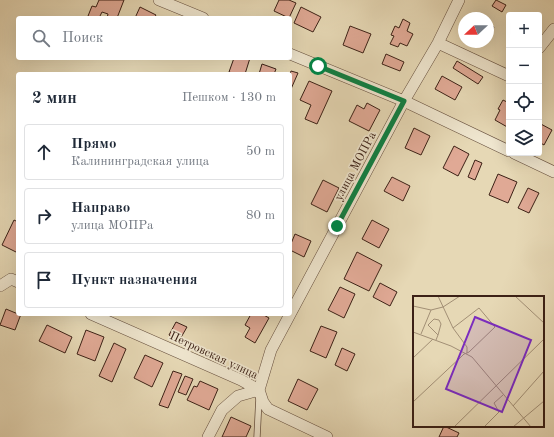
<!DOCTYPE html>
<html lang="ru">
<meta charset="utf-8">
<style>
:root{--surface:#fff;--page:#f2f2f3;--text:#1f2937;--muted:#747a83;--line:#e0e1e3}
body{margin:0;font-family:"Old Standard TT",serif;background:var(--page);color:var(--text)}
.controls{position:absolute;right:12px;top:12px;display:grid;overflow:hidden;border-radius:4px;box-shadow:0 4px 16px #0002}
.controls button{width:36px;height:36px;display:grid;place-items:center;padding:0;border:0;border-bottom:1px solid var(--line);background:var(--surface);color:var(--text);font:20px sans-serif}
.compass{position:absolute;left:458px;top:12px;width:36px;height:36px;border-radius:50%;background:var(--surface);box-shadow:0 4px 16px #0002;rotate:248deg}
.stop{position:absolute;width:12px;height:12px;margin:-9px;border:3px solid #0b8043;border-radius:50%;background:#fff}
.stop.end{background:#0b8043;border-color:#fff;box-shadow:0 1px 4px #0008}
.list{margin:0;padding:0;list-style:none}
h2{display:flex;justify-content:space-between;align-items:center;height:52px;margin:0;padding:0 16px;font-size:17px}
h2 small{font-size:13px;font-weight:400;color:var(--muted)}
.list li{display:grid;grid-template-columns:26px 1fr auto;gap:12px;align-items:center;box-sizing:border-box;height:56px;margin:0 8px 8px;padding:0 8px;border:1px solid var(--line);border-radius:4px}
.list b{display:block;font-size:15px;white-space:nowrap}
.list p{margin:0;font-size:13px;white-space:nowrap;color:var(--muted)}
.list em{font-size:13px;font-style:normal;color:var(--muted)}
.icon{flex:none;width:22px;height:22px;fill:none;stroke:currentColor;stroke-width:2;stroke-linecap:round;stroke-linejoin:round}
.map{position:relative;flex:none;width:554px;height:437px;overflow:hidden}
.search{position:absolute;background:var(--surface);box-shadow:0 4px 16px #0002;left:16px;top:16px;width:276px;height:44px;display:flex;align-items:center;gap:10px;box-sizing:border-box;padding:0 14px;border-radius:4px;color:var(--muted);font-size:15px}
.panel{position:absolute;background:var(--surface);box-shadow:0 4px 16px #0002;left:16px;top:72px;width:276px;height:244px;border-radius:4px}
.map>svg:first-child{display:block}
.building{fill:#e0a995;stroke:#3c2116}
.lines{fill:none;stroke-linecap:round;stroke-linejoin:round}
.lane-casing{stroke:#664f3e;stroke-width:7}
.street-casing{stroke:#664f3e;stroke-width:12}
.lane{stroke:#efe6cf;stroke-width:5.5}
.street{stroke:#efe6cf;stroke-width:11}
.route{stroke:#0b8043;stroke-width:5}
.labels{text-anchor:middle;stroke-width:3.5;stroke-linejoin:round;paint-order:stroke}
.street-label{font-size:12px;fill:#3c2116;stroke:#efe6cf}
.inset-road{fill:none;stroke:#a28f75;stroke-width:1}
.view{fill:#7b2cbf;fill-opacity:0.15;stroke:#7b2cbf;stroke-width:2}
.inset-edge{fill:none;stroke:#3c2116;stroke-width:2}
</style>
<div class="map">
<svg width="554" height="437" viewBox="0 0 554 437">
<rect width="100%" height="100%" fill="#e6d8b5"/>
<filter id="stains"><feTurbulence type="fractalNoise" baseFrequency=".005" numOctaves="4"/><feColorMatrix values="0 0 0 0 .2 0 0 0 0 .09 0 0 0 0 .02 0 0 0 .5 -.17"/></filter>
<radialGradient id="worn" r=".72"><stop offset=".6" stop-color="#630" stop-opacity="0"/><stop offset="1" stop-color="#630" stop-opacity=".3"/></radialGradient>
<path class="building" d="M99,0H124L117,18H107L108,14L102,12L99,18H92L88,16L92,6L96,7Z
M279,0H289L296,3L289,18L274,11Z
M496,0L506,5L502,12L492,6Z
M140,7L156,15L154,18H135Z
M301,7L321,17L313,32L294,23Z
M403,19L410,23L407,31L413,34L407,46L400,43L398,47L390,44L394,36L391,35L395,26L399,28Z
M488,23L494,27L488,37Z
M350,26L371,34L363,53L343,45Z
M386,54L404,62L400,71L382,64Z
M234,58H250L245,74H236L229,72Z
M457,61L483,77L478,84L453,68Z
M262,64L276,69L274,74H259Z
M291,71L298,73L291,89H290V74Z
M442,76L462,87L455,100L435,89Z
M309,81L332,91L317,124L305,119L311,105L300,100Z
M503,100L509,103V128L495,120L500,110L498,109Z
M367,103L380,110L369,131L349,121L357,105L364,109Z
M539,123L552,130L544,145L539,142Z
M414,128L430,136L421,155L405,148Z
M454,146L469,154L458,176L443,168Z
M475,160L482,163L475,180L468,177Z
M498,174L517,182L508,203L489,195Z
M392,177L410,186L403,201L384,191Z
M323,180L339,188L327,212L311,204Z
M528,188L539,193L529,213L518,208Z
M14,220L18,222V253L2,245Z
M372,220L389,229L379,248L362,239Z
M295,234L311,241L304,257L290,250V246Z
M357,252L382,265L369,291L344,279Z
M380,283L397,292L390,306L373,297Z
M340,287L355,294L344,318L328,310Z
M6,309L18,314H21L15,330L0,325Z
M251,314H262L269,318L255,343L245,337L250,328L245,325Z
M176,322L187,327L179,341L169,335Z
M47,325L72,337L65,353L39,341Z
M321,326L337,332L326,358L310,351Z
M86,330L104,337L95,361L77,354Z
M114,343L126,349L112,382L99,376Z
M342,348L355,354L347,371L335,365Z
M145,355L163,363L152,387L134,378Z
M173,371L182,374L168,408L159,405Z
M185,376L193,379L186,395L178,392Z
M298,379L318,389L307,410L288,401Z
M200,381L218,389L209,410L187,400L194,386L197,387Z
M231,417L251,426L246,437H222Z
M444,426L459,433L457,437H439Z"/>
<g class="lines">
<g class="lane-casing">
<path id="lane" d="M257,437L259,398"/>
</g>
<g class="street-casing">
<path id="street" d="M159,0L203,18
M438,43L509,76
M539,48L554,29
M290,54L404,101L509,151
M514,153L554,172
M0,286L11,279L18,282
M91,314L241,380L259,390L263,402L268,409L327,437
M259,390L271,350L404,101L438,43L459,0
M208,437L222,410L238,396L259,390"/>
</g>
<use href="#lane" class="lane"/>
<use href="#street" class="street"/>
</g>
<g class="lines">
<path class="route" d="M318,66L404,101L337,226"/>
</g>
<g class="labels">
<g class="street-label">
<text transform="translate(355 166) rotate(-62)" y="4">улица МОПРа</text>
<text transform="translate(214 355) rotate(25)" y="4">Петровская улица</text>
</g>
</g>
<g transform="translate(413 296)">
<rect width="131" height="131" fill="#e6d8b5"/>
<path class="inset-road" d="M25,0L40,32M102,0L131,27M0,10L18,14L30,11L47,0M0,36L38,50L59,61L118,131M8,38L18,14M23,44L25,39L28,28L26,24L21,23L15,29L25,39M0,62L20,43M0,106L49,60L51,58L54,57L56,56L82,31L66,12L40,32L54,51V57M100,110L131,75M41,131L131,43M71,131L86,116L81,107L90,99M100,131L131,105"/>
<path class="view" d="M62,21L118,44L89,116L33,93Z"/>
<rect width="131" height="131" class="inset-edge"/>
</g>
<rect width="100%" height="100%" filter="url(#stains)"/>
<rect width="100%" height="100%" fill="url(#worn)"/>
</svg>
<div class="controls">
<button>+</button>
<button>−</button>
<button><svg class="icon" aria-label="locate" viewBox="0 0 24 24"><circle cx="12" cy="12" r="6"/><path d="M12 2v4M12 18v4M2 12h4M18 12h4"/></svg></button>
<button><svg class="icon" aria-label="layers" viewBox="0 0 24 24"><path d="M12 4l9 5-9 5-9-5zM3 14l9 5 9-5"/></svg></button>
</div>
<svg class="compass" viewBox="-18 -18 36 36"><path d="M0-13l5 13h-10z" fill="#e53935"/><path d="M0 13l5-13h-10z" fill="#747a83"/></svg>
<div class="stop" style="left:318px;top:66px"></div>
<div class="stop end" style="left:337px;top:226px"></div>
<div class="search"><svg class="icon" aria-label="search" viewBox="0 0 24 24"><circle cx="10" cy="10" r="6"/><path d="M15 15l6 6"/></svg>Поиск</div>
<section class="panel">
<h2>2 мин<small>Пешком · 130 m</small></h2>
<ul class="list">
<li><svg class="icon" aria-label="ahead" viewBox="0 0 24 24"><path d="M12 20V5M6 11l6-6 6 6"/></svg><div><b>Прямо</b><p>Калининградская улица</p></div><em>50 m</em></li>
<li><svg class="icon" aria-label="right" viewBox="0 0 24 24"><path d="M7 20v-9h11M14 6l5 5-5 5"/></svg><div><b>Направо</b><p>улица МОПРа</p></div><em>80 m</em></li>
<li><svg class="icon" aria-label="arrive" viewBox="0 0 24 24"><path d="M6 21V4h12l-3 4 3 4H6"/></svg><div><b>Пункт назначения</b></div></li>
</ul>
</section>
</div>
